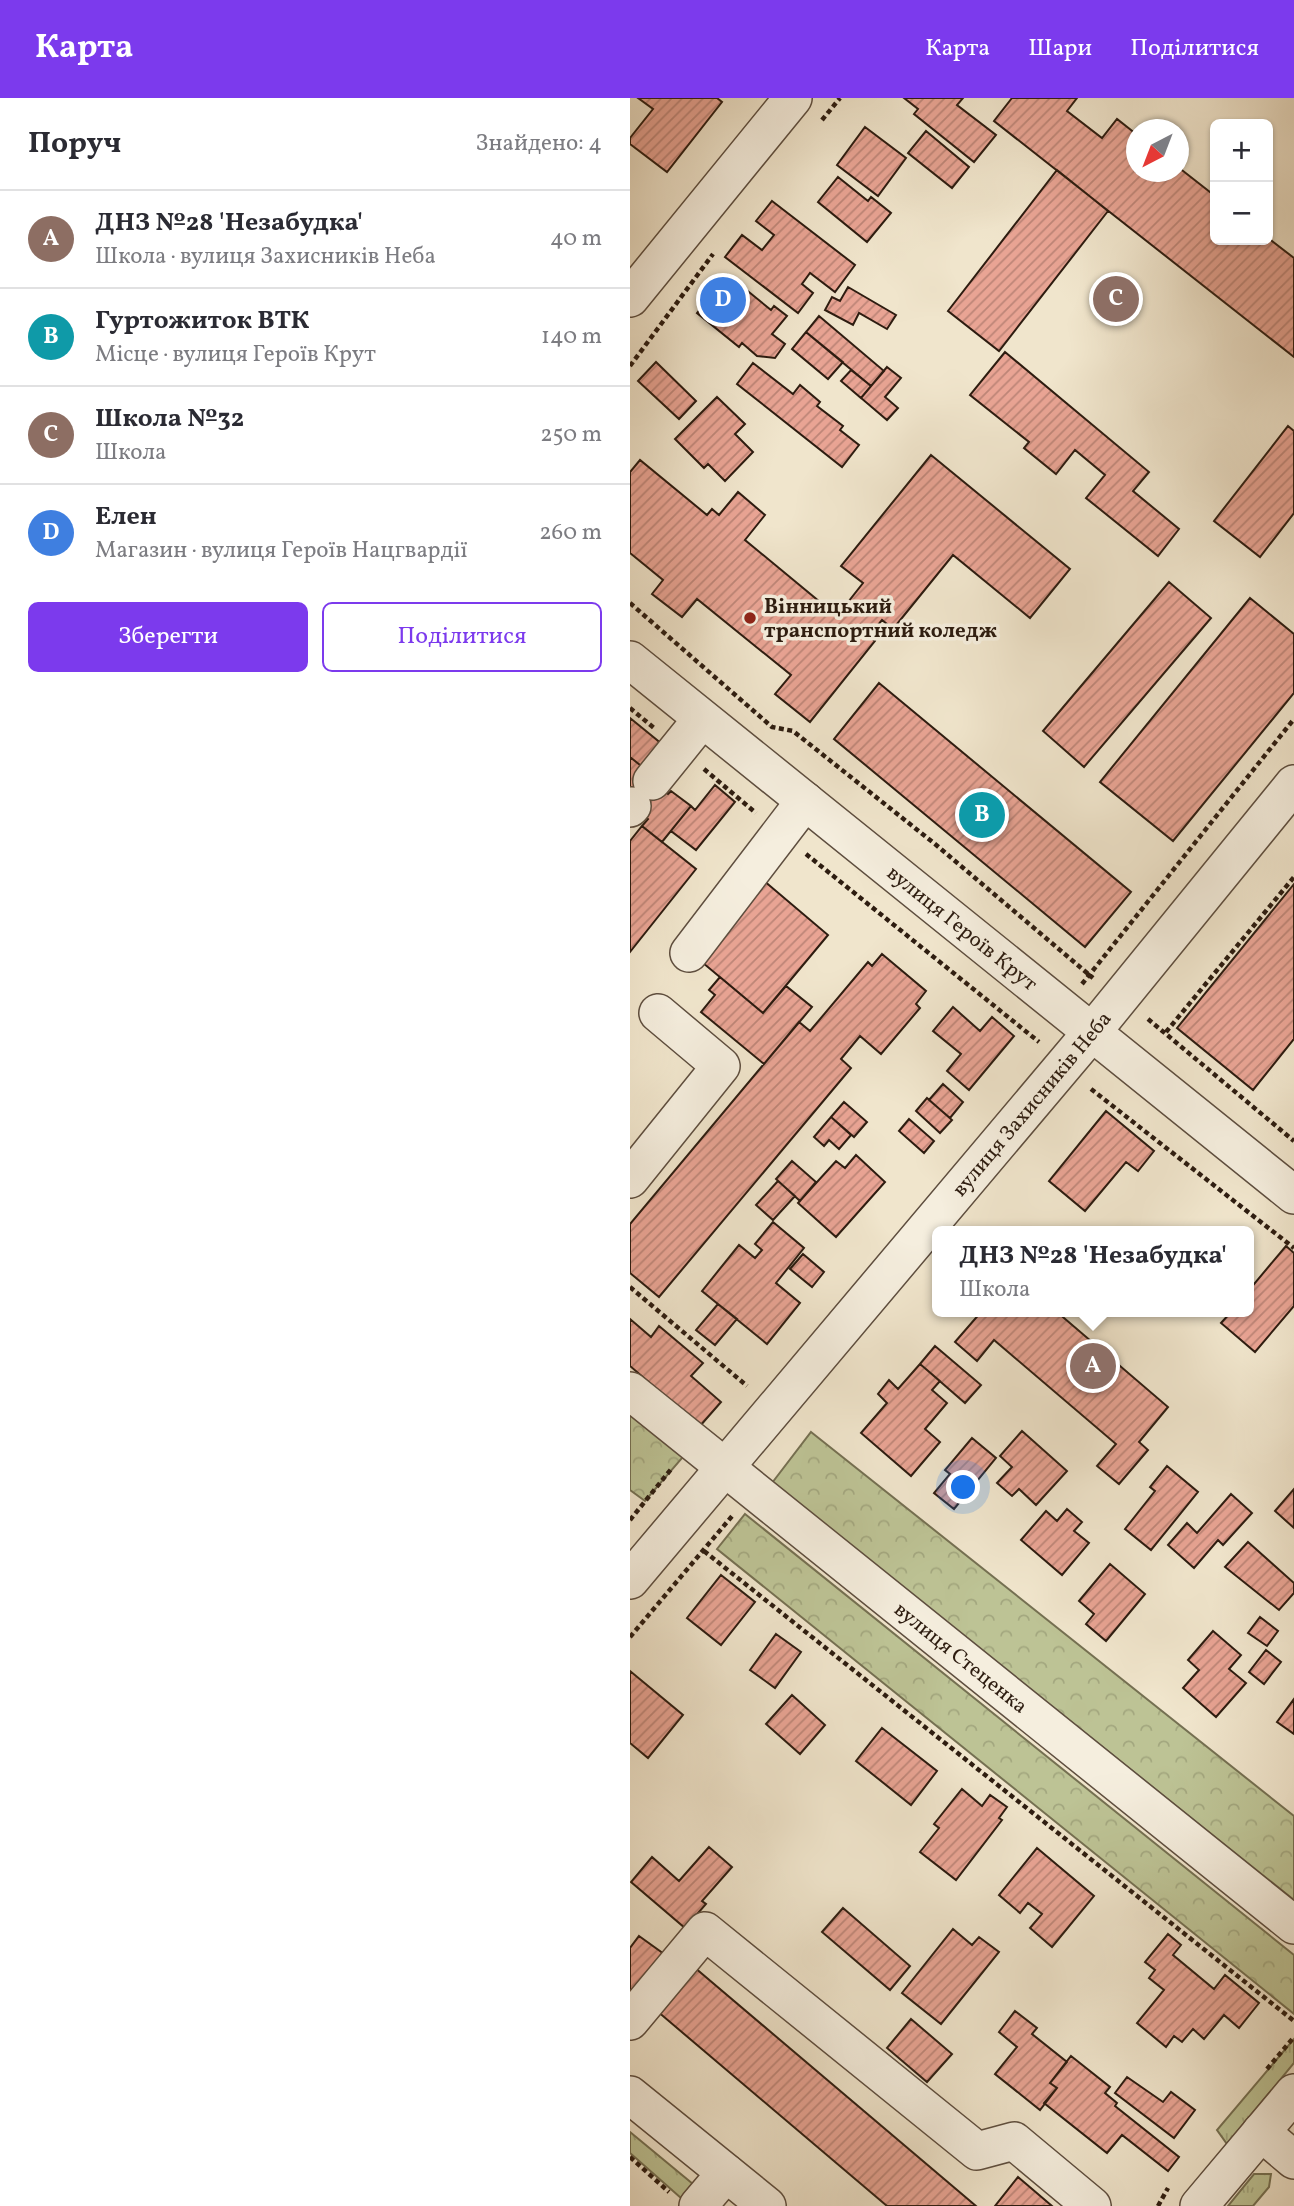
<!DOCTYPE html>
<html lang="uk">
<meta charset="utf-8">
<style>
:root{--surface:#fff;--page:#f7f7f7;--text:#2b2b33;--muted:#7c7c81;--line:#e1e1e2;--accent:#7c3aed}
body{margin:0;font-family:Vollkorn,serif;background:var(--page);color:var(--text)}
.controls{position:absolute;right:21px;top:21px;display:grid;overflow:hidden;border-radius:10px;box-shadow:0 2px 5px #0004}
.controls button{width:63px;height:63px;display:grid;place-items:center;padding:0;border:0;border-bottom:2px solid var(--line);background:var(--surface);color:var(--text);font:35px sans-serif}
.compass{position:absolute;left:496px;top:21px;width:63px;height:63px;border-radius:50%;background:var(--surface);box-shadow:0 2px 5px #0004;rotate:222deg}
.you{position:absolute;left:334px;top:1390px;width:24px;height:24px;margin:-18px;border:5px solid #fff;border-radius:50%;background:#1a73e8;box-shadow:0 0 0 10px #1a73e833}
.badge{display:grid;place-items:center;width:46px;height:46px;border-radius:50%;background:var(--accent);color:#fff;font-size:23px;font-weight:700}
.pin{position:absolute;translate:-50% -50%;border:4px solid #fff;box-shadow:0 2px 7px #0006}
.popup{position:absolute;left:302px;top:1128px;width:322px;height:91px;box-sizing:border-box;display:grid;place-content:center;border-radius:10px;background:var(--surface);filter:drop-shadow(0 2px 5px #0005);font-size:23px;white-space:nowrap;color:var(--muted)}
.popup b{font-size:26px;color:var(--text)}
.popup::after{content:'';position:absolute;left:50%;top:100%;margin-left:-14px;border:14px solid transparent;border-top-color:var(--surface)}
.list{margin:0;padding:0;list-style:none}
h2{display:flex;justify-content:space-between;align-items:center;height:91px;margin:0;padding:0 28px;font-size:30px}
h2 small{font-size:23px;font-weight:400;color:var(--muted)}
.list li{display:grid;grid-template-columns:46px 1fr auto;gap:21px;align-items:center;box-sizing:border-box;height:98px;padding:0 28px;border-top:2px solid var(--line)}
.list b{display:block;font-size:26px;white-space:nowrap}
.list p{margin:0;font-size:23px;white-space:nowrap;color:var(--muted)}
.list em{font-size:23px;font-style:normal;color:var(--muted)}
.actions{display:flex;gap:14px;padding:21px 28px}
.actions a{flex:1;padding:16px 0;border:2px solid var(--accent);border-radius:10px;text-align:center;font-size:24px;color:var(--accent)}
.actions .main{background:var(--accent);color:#fff}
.map{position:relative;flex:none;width:664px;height:2108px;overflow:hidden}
header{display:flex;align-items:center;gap:42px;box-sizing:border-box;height:98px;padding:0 35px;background:var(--accent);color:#fff}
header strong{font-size:33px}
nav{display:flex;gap:38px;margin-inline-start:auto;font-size:24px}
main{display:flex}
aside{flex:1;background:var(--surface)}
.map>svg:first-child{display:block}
.grass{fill:url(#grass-tufts);stroke:#757052;stroke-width:2}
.forest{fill:url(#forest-crowns);stroke:#757052;stroke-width:2}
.building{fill:url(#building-hatch);stroke:#2d1c10;stroke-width:2}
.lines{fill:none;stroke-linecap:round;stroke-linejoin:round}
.minor-casing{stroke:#5e4e3f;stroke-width:40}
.path{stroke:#2d1c10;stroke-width:4.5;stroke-dasharray:5 3.5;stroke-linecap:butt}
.minor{stroke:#f5eede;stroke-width:37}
.poi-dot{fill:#8f2418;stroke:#f5eede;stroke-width:2.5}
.labels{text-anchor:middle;stroke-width:7;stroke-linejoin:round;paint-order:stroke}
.poi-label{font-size:21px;font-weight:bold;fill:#2d1c10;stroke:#f5eede;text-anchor:start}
.street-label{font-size:21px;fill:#2d1c10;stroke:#f5eede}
</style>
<header>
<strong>Карта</strong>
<nav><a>Карта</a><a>Шари</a><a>Поділитися</a></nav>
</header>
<main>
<aside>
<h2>Поруч<small>Знайдено: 4</small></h2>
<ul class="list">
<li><span class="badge" style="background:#8d6e63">A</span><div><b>ДНЗ №28 'Незабудка'</b><p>Школа · вулиця Захисників Неба</p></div><em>40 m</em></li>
<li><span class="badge" style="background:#0f9aa8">B</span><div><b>Гуртожиток ВТК</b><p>Місце · вулиця Героїв Крут</p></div><em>140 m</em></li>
<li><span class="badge" style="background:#8d6e63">C</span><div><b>Школа №32</b><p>Школа</p></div><em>250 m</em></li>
<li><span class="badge" style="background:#3f7fe0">D</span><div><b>Елен</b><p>Магазин · вулиця Героїв Нацгвардії</p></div><em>260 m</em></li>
</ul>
<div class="actions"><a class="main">Зберегти</a><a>Поділитися</a></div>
</aside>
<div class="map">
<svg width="664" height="2108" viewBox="0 0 664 2108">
<defs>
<pattern id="grass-tufts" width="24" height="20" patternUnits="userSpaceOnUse" patternTransform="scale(1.75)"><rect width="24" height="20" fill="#bdc395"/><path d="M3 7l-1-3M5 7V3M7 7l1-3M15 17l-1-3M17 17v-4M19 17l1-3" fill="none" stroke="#a3a77f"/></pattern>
<pattern id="forest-crowns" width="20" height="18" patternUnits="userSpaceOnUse" patternTransform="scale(1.75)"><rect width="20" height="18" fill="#bdc395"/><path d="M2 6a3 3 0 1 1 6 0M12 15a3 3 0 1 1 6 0" fill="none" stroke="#a3a77f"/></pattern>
<pattern id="building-hatch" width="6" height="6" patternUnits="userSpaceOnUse" patternTransform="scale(1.75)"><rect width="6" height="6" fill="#e9a494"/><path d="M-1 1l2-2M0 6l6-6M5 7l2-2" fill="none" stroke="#bd8577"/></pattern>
</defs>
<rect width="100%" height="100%" fill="#f0e5cc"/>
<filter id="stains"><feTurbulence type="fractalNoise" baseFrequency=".00286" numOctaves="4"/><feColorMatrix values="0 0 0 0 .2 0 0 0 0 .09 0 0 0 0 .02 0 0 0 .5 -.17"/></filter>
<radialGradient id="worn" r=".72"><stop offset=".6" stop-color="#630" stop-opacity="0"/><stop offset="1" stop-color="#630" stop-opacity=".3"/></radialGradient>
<path class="grass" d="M664,1941V1965L597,2046L587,2032Z
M0,2034L75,2096L60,2108L0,2055Z
M624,2076H641L639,2089L623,2108H598Z"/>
<path class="forest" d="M0,1293L65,1345L15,1403L0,1392Z
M181,1334L664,1718V1802L142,1385Z
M115,1416L664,1857V1916L87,1451Z"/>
<path class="building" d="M8,0H87L92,4L37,74L0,46V40L23,11Z
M274,0H333L327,7L366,37L344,64L284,16L288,11Z
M382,0H447L437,13L472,40L487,21L506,36V74H548V69L585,98V142L638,140L664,160V259L364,23Z
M235,29L276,60L248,98L207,67Z
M296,33L339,69L322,90L278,55Z
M427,72L478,113L369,253L318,213Z
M208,79L238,103L241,99L261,115L237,144L188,104Z
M142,103L225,167L205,194L180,175L172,186L183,195L168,215L95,159L112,137L132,152L144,137L126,123Z
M98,177L141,212L144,208L157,218L142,236L155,246L145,260L127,258L112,245L109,249L67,215Z
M218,189L266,217L257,231L229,215L223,227L195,212L202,199L210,203Z
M189,218L254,273L241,288L176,234Z
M176,234L213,264L198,281L162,251Z
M375,254L519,374L503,393L549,431L528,458L456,400L475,377L445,352L426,376L394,350L399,344L340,297Z
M26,264L66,303L49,321L8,283Z
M123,265L163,296L170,287L190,304L187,308L213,328L210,332L229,347L212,369L107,286Z
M257,269L271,280L255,299L268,310L257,322L231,300Z
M221,272L241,288L231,300L211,283Z
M87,299L115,326L105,336L123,354L95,383L78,366L74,370L45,341Z
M658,328L664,333V415L630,459L584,423Z
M301,357L440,471L400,520L323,457L263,531L252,522L239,538L245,543L180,624L145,596L161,577L67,501L52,519L22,496L33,482L0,455V374L10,362L77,417L82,411L89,417L108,394L135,417L115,442L207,518L233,485L211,468Z
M539,484L581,520L454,669L413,633Z
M620,500L664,536V595L543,743L470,684Z
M249,585L501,794L455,849L204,641Z
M0,620L38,651L20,675L0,659Z
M0,659L20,675L16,679L38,696L41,693L61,708L32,744L12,728L18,721L0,706Z
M85,687L105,704L66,752L41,733L61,708L65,712Z
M12,728L66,771L0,854V743Z
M133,782L198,837L133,915L67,860Z
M664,786V941L623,992L547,930Z
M252,856L296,893L286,906L290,910L251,956L230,938L211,961L221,970L29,1199L0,1175V1126L169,924L180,933L238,864L242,868Z
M90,879L133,915L156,888L182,909L134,966L71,914L85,897L79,892Z
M323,909L350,933L362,919L384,938L339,992L317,973L331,956L303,933Z
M313,986L333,1004L320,1020L299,1002Z
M297,1000L322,1022L310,1035L286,1013Z
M214,1004L237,1024L224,1039L201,1019Z
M476,1013L524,1053L508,1073L496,1064L455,1113L419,1083Z
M201,1019L221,1037L209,1051L199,1042L194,1048L184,1039Z
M279,1021L304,1043L294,1055L269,1033Z
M226,1057L255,1084L206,1139L168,1105L206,1063L215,1070Z
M162,1063L186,1084L170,1103L146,1081Z
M148,1083L165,1098L143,1122L126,1107Z
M143,1124L174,1150L146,1185L170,1205L137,1246L72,1193L109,1147L125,1160L132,1152L125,1146Z
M656,1148L664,1155V1208L625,1254L591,1225L601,1214H619V1192Z
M173,1156L194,1174L182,1189L160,1171Z
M88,1206L107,1221L85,1247L66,1232Z
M351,1214H427L538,1309L509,1344L518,1352L489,1386L467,1368L486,1346L364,1242L347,1263L325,1244Z
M0,1221L21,1239L29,1228L73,1265L61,1278L91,1304L70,1328L0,1268Z
M305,1248L351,1287L335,1305L290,1266Z
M290,1266L310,1283L302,1292L317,1305L295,1331L310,1344L281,1378L231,1335L257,1305L248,1296L259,1282L268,1291Z
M392,1333L437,1373L406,1407L389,1391L382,1398L367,1385L382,1369L370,1358Z
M342,1340L366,1360L324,1411L304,1395L320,1376L315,1372Z
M537,1368L568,1394L521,1452L495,1431L525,1393L520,1389Z
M664,1391V1430L645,1413Z
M601,1396L622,1415L593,1447L588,1442L564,1470L538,1447L557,1425L567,1435Z
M437,1411L452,1424L444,1433L459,1445L432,1477L391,1442L416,1413L427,1423Z
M618,1444L664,1485V1495L649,1512L595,1469Z
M480,1466L515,1496L476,1543L456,1526L464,1516L449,1503Z
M91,1477L125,1504L91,1547L57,1520Z
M630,1519L648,1533L637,1548L618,1535Z
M583,1533L611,1557L599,1571L616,1585L586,1619L553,1590L569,1572L558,1562Z
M146,1536L171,1554L145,1590L120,1572Z
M636,1552L651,1564L634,1586L619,1574Z
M0,1573L53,1617L18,1660L0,1645Z
M162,1597L195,1627L170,1656L136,1626Z
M664,1601V1636L647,1624Z
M252,1630L307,1673L281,1707L226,1663Z
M332,1691L352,1708L360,1697L377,1709L369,1720L372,1722L326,1782L290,1754L309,1730L304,1726Z
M79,1749L102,1769L72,1803L76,1806L55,1830L1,1784L22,1759L49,1783Z
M407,1750L464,1798L422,1849L400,1830L412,1816L398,1805L390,1815L369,1797Z
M213,1810L280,1868L260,1892L192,1834Z
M323,1831L342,1847L349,1839L369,1854L311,1926L272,1895Z
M538,1836L551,1847L543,1857L584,1891L595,1877L629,1905L609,1930L594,1917L574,1941L563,1931L552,1944L544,1938L536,1949L507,1925L534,1892L519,1880L525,1872L515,1864Z
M9,1838L34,1856L0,1903V1850Z
M64,1869L346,2108H257L27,1913Z
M385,1913L407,1930L402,1936L437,1964L420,1985L427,1990L410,2012L365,1976L387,1949L369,1934Z
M281,1921L322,1956L297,1984L257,1950Z
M441,1958L480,1989L475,1995L487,2005L485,2008L549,2059L538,2073L492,2037L477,2055L414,2005L427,1990L420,1985Z
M497,1979L533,2004L541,1994L565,2012L544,2040L485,1995Z
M388,2079L422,2108H365Z"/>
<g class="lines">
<g class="minor-casing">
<g id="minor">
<path d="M0,200L163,0"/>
<path id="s1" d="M0,562L664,1097"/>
<path d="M22,683L72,621"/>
<path d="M0,710L2,708"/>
<path d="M59,855L175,703"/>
<path d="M0,1081L91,968L28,915"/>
<path id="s2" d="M0,1293L664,1827"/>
<path id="s3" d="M0,1482L462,934L664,686"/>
<path d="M0,1923L75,1833L347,2053L384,2043L462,2108"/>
<path d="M0,1997L137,2108"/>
<path d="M631,2034L664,2062"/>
<path d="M68,2108L96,2075"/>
<path d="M569,2108L664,1995"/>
</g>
</g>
<path class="path" d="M192,22L210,0
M0,268L83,156
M0,505L142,629L163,633L305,746L463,880
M0,610L24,630
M74,671L126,715
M176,756L409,944
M452,886L664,621
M518,921L664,1043
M536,934L664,779
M461,991L664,1150
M0,1189L117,1288
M0,1422L42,1370
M74,1453L664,1923
M0,1539L103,1417
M637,1971L664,1939
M0,2059L39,2094
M528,2108L538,2090"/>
<use href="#minor" class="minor"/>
</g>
<circle class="poi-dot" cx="120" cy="520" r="7"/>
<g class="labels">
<g class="poi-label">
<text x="134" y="515">Вінницький<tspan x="134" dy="24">транспортний коледж</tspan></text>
</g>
<g class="street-label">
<text dy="7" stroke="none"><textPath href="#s1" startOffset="427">вулиця Героїв Крут</textPath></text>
<text dy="7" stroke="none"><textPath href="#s3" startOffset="623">вулиця Захисників Неба</textPath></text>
<text dy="7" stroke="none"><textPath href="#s2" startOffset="425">вулиця Стеценка</textPath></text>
</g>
</g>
<rect width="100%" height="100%" filter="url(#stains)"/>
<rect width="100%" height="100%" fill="url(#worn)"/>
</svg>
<div class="controls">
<button>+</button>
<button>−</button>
</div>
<svg class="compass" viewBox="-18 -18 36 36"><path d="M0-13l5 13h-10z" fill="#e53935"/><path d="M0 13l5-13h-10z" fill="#7c7c81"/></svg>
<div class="you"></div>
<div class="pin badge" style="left:463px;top:1268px;background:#8d6e63">A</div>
<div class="popup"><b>ДНЗ №28 'Незабудка'</b>Школа</div>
<div class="pin badge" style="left:352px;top:717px;background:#0f9aa8">B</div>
<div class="pin badge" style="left:486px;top:201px;background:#8d6e63">C</div>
<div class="pin badge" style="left:93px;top:202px;background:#3f7fe0">D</div>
</div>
</main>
